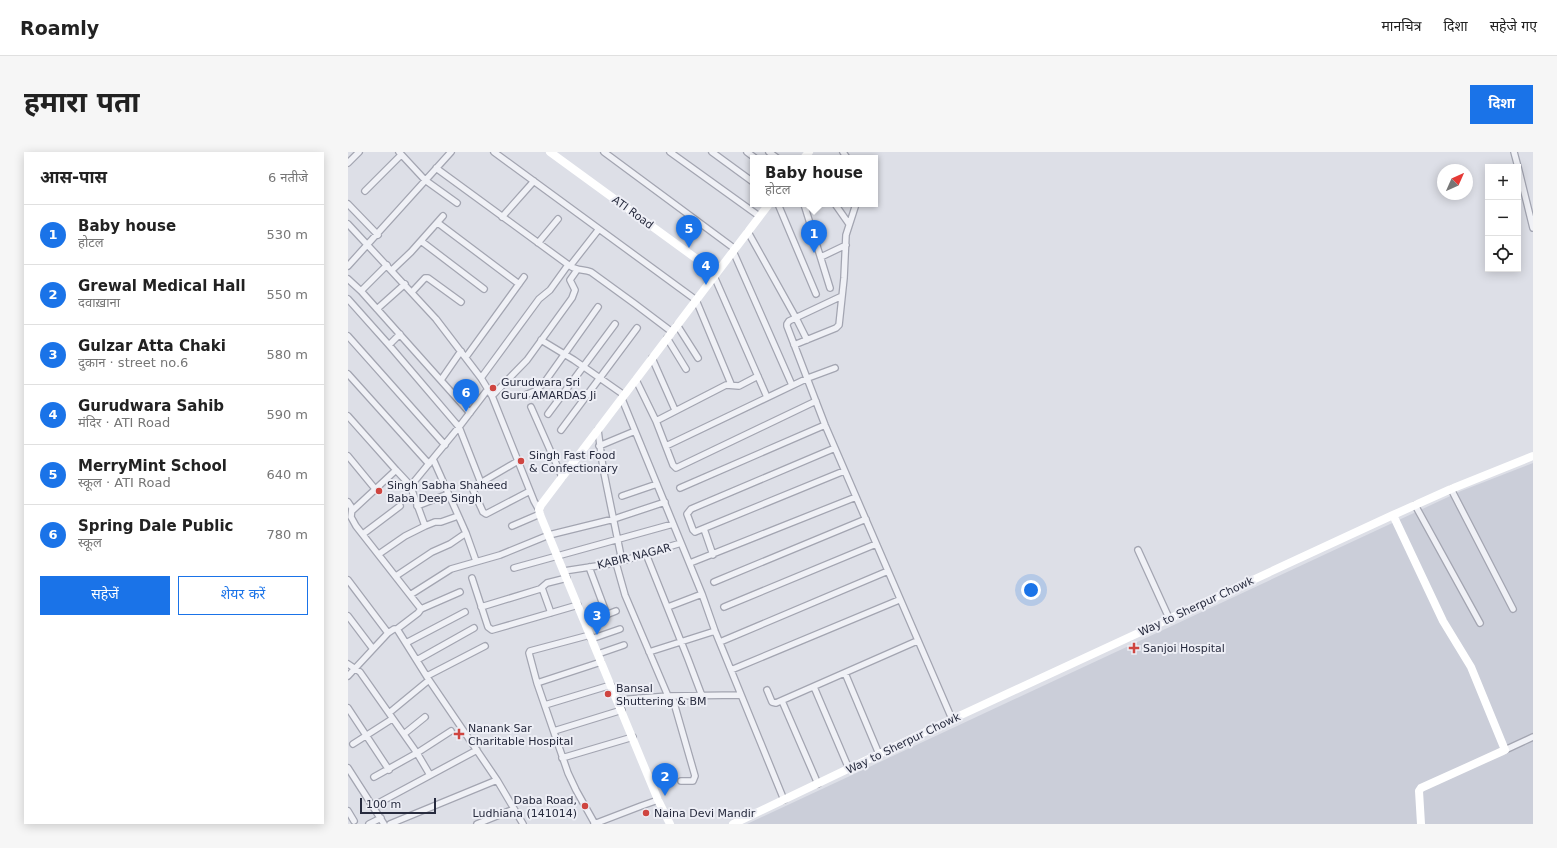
<!DOCTYPE html>
<html lang="hi">
<meta charset="utf-8">
<style>
:root{--surface:#fff;--page:#f6f6f6;--text:#222;--muted:#767676;--line:#e0e0e0;--accent:#1a73e8}
body{margin:0;font-family:"DejaVu Sans","Noto Sans Devanagari",sans-serif;background:var(--page);color:var(--text)}
.controls{position:absolute;right:12px;top:12px;display:grid;overflow:hidden;border-radius:0px;box-shadow:0 2px 10px #0003}
.controls button{width:36px;height:36px;display:grid;place-items:center;padding:0;border:0;border-bottom:1px solid var(--line);background:var(--surface);color:var(--text);font:20px sans-serif}
.compass{position:absolute;left:1089px;top:12px;width:36px;height:36px;border-radius:50%;background:var(--surface);box-shadow:0 2px 10px #0003;rotate:45deg}
.scale{position:absolute;left:12px;bottom:10px;width:76px;box-sizing:border-box;padding-left:4px;border:2px solid #272b3e;border-top:0;font-size:11px;line-height:14px;white-space:nowrap;color:#272b3e;-webkit-text-stroke:3px #edeef5;paint-order:stroke}
.you{position:absolute;left:683px;top:438px;width:14px;height:14px;margin:-10px;border:3px solid #fff;border-radius:50%;background:#1a73e8;box-shadow:0 0 0 6px #1a73e833}
.badge{display:grid;place-items:center;width:26px;height:26px;border-radius:50%;background:var(--accent);color:#fff;font-size:13px;font-weight:700}
.pin{position:absolute;translate:-50% -33px;filter:drop-shadow(0 1px 2px #0008)}
.pin::after{content:'';position:absolute;top:21px;width:14px;height:12px;background:inherit;clip-path:polygon(0 0,100% 0,50% 100%)}
.popup{position:absolute;left:402px;top:3px;width:128px;height:52px;box-sizing:border-box;display:grid;place-content:center;border-radius:0px;background:var(--surface);filter:drop-shadow(0 1px 3px #0005);font-size:13px;white-space:nowrap;color:var(--muted)}
.popup b{font-size:15px;color:var(--text)}
.popup::after{content:'';position:absolute;left:50%;top:100%;margin-left:-8px;border:8px solid transparent;border-top-color:var(--surface)}
.list{margin:0;padding:0;list-style:none}
h2{display:flex;justify-content:space-between;align-items:center;height:52px;margin:0;padding:0 16px;font-size:17px}
h2 small{font-size:13px;font-weight:400;color:var(--muted)}
.list li{display:grid;grid-template-columns:26px 1fr auto;gap:12px;align-items:center;box-sizing:border-box;height:60px;padding:0 16px;border-top:1px solid var(--line)}
.list b{display:block;font-size:15px;white-space:nowrap}
.list p{margin:0;font-size:13px;white-space:nowrap;color:var(--muted)}
.list em{font-size:13px;font-style:normal;color:var(--muted)}
.actions{display:flex;gap:8px;padding:12px 16px}
.actions a{flex:1;padding:9px 0;border:1px solid var(--accent);border-radius:0px;text-align:center;font-size:14px;color:var(--accent)}
.actions .main{background:var(--accent);color:#fff}
.icon{flex:none;width:22px;height:22px;fill:none;stroke:currentColor;stroke-width:2;stroke-linecap:round;stroke-linejoin:round}
.map{position:relative;flex:none;width:1185px;height:672px;overflow:hidden;border-radius:0px}
header{display:flex;align-items:center;gap:24px;box-sizing:border-box;height:56px;padding:0 20px;background:var(--surface);border-bottom:1px solid var(--line)}
header strong{font-size:19px}
nav{display:flex;gap:22px;margin-inline-start:auto;font-size:14px}
.intro{display:flex;align-items:center;justify-content:space-between;box-sizing:border-box;height:96px;padding:0 24px}
h1{margin:0;font-size:28px}
.button{padding:10px 18px;border-radius:0px;background:var(--accent);color:#fff;font-size:14px;font-weight:700}
main{display:flex;gap:24px;padding:0 24px}
aside{flex:1;background:var(--surface);border-radius:0px;box-shadow:0 2px 10px #0003}
.map>svg:first-child{display:block}
.built{fill:#cbced9}
.lines{fill:none;stroke-linecap:round;stroke-linejoin:round}
.street-casing{stroke:#a3a5b1;stroke-width:8}
.street{stroke:#f0f1f6;stroke-width:5.5}
.secondary{stroke:#fff;stroke-width:8}
.poi-dot{fill:#cf4540;stroke:#edeef5;stroke-width:1.5}
.labels{text-anchor:middle;stroke-width:4;stroke-linejoin:round;paint-order:stroke}
.street-label{font-size:11px;fill:#272b3e;stroke:#edeef5}
.poi-label{font-size:11px;fill:#272b3e;stroke:#edeef5;text-anchor:start}
</style>
<header>
<strong>Roamly</strong>
<nav><a>मानचित्र</a><a>दिशा</a><a>सहेजे गए</a></nav>
</header>
<div class="intro"><h1>हमारा पता</h1><a class="button">दिशा</a></div>
<main>
<aside>
<h2>आस-पास<small>6 नतीजे</small></h2>
<ul class="list">
<li><span class="badge">1</span><div><b>Baby house</b><p>होटल</p></div><em>530 m</em></li>
<li><span class="badge">2</span><div><b>Grewal Medical Hall</b><p>दवाख़ाना</p></div><em>550 m</em></li>
<li><span class="badge">3</span><div><b>Gulzar Atta Chaki</b><p>दुकान · street no.6</p></div><em>580 m</em></li>
<li><span class="badge">4</span><div><b>Gurudwara Sahib</b><p>मंदिर · ATI Road</p></div><em>590 m</em></li>
<li><span class="badge">5</span><div><b>MerryMint School</b><p>स्कूल · ATI Road</p></div><em>640 m</em></li>
<li><span class="badge">6</span><div><b>Spring Dale Public</b><p>स्कूल</p></div><em>780 m</em></li>
</ul>
<div class="actions"><a class="main">सहेजें</a><a>शेयर करें</a></div>
</aside>
<div class="map">
<svg width="1185" height="672" viewBox="0 0 1185 672">
<rect width="100%" height="100%" fill="#dddfe7"/>
<path class="built" d="M1185,311V672H399L1113,339Z"/>
<g class="lines">
<g class="street-casing">
<path id="street" d="M51,0L77,28L109,51
M146,0L348,148L383,232
M256,0L387,97
M322,0L411,64
M364,0L405,30
M399,0L407,6
M421,0L429,6
M495,0L499,6
M1166,0L1170,15
M0,11L11,0
M1170,15L1185,76
M88,16L222,114C229,119 236,117 243,120L287,152L324,180
M17,39L53,3
M0,52L30,83
M430,52L468,142
M456,52L482,136
M487,52L501,72
M154,65L186,29
M90,71L171,132
M0,72L88,167L133,226L144,244L186,349L191,358
M400,80L448,166L459,188
M73,89L136,137
M190,91L210,67
M385,99L444,233
M473,105L498,93
M0,114L103,0
M222,114L251,77
M44,118L63,100L95,64
M366,124L419,245
M0,127L13,139L122,261
M13,139L39,113
M64,140L77,126H80L113,150
M494,144L441,169L439,172V174L477,273L604,567
M0,147L41,193L111,275L133,331
M29,157L57,132
M329,173L350,206
M0,184L97,293
M319,186L338,217
M193,188L226,208L276,243
M41,193L52,182
M446,193L488,176L491,173L496,126L498,83L508,52
M118,205L176,125
M304,206L327,258
M0,222L81,312
M133,226L191,147L202,138L220,113
M93,228L113,199
M288,228L308,269L325,313L328,316L468,249
M177,243L187,239L196,231L250,155
M144,244L179,208L224,146L227,138L222,128L229,118
M274,247L354,442L367,479L436,648
M183,255L214,325
M200,262L267,172
M0,264L48,318L5,358
M308,269L378,233L391,234L410,224
M213,278L289,176
M250,278L255,316L274,409
M251,294L287,279
M318,294L460,226L487,216
M487,296L343,357L339,362L345,378L347,380L496,319
M0,304L28,338
M170,309L129,333L125,338L135,360L138,362L182,339
M48,318L62,333L65,331L111,275L140,237
M62,333L77,374
M332,336L477,273
M1103,337L1165,457
M274,344L309,332
M0,350L4,356L3,365L8,374L73,457L70,461L49,477
M1067,353L1132,471
M69,354L100,342
M164,374L192,362
M356,377L365,403
M118,381L128,409
M15,382L52,354
M790,398L821,466
M31,402L57,384L77,374L87,370H93L110,364
M298,402L340,507L354,544
M268,411L277,443L320,544
M342,411L508,345
M241,415L259,463
M166,416L325,372
M216,419L268,411L333,391
M48,424L84,400L102,392L118,381L85,307
M124,426L140,475L144,478L230,453
M0,428L40,481
M366,430L518,367
M194,436L203,461
M62,443L103,417L152,403L201,383L266,367L317,350
M133,455L192,437L199,431L219,426
M320,455L354,442
M376,455L528,392
M73,457L112,440
M0,464L25,497
M237,471L268,459
M242,483L182,499L181,501L189,531L220,621L228,638L247,672
M243,487L272,477
M372,490L540,419
M58,491L117,460
M301,500L367,479
M250,502L276,493
M69,508L126,476
M0,512L12,520L69,601L82,623
M383,518L551,448
M497,521L531,602
M0,524L40,481L46,477H49L81,528L149,628L175,672
M79,524L137,494
M189,531L253,510
M466,535L501,617
M419,538L424,550L428,551L569,489
M324,544L347,624L345,629H333
M270,548L320,544L393,543
M434,549L470,632
M197,553L263,533
M0,556L41,618
M41,561L81,528
M206,579L274,558
M56,582L77,565
M5,592L44,567
M1157,598L1185,585
M214,606L285,585
M0,616L36,672
M26,625L69,601L103,579
M25,654L129,598
M0,659L6,669
M21,672L33,666
M42,672L149,628
M129,672L166,657
M246,672L293,654L310,648"/>
</g>
<use href="#street" class="street"/>
<path class="secondary" d="M202,0L368,121
M456,6L461,0
M1045,363L1095,469L1123,515L1157,598L1073,636L1071,639L1073,672
M322,672L310,648L193,365L191,358L193,353L421,52
M385,672L598,570L1045,363L1103,337L1185,304"/>
</g>
<g class="poi-dot">
<circle cx="145" cy="236" r="4"/>
<circle cx="173" cy="309" r="4"/>
<circle cx="31" cy="339" r="4"/>
<path d="M784 490h4v4h4v4h-4v4h-4v-4h-4v-4h4z"/>
<circle cx="260" cy="542" r="4"/>
<path d="M109 576h4v4h4v4h-4v4h-4v-4h-4v-4h4z"/>
<circle cx="237" cy="654" r="4"/>
<circle cx="298" cy="661" r="4"/>
</g>
<g class="labels">
<g class="street-label">
<text transform="translate(285 60) rotate(36)" y="4">ATI Road</text>
<text transform="translate(286 404) rotate(-14)" y="4">KABIR NAGAR</text>
<text transform="translate(848 454) rotate(-25)" y="4">Way to Sherpur Chowk</text>
<text transform="translate(555 591) rotate(-26)" y="4">Way to Sherpur Chowk</text>
</g>
<g class="poi-label">
<text x="153" y="234">Gurudwara Sri<tspan x="153" dy="13">Guru AMARDAS Ji</tspan></text>
<text x="181" y="307">Singh Fast Food<tspan x="181" dy="13">&amp; Confectionary</tspan></text>
<text x="39" y="337">Singh Sabha Shaheed<tspan x="39" dy="13">Baba Deep Singh</tspan></text>
<text x="795" y="500">Sanjoi Hospital</text>
<text x="268" y="540">Bansal<tspan x="268" dy="13">Shuttering &amp; BM</tspan></text>
<text x="120" y="580">Nanank Sar<tspan x="120" dy="13">Charitable Hospital</tspan></text>
<text x="229" y="652" text-anchor="end">Daba Road,<tspan x="229" dy="13">Ludhiana (141014)</tspan></text>
<text x="306" y="665">Naina Devi Mandir</text>
</g>
</g>
</svg>
<div class="controls">
<button>+</button>
<button>−</button>
<button><svg class="icon" aria-label="locate" viewBox="0 0 24 24"><circle cx="12" cy="12" r="6"/><path d="M12 2v4M12 18v4M2 12h4M18 12h4"/></svg></button>
</div>
<svg class="compass" viewBox="-18 -18 36 36"><path d="M0-13l5 13h-10z" fill="#e53935"/><path d="M0 13l5-13h-10z" fill="#767676"/></svg>
<div class="scale">100 m</div>
<div class="you"></div>
<div class="pin badge" style="left:466px;top:101px">1</div>
<div class="popup"><b>Baby house</b>होटल</div>
<div class="pin badge" style="left:317px;top:644px">2</div>
<div class="pin badge" style="left:249px;top:483px">3</div>
<div class="pin badge" style="left:358px;top:133px">4</div>
<div class="pin badge" style="left:341px;top:96px">5</div>
<div class="pin badge" style="left:118px;top:260px">6</div>
</div>
</main>
